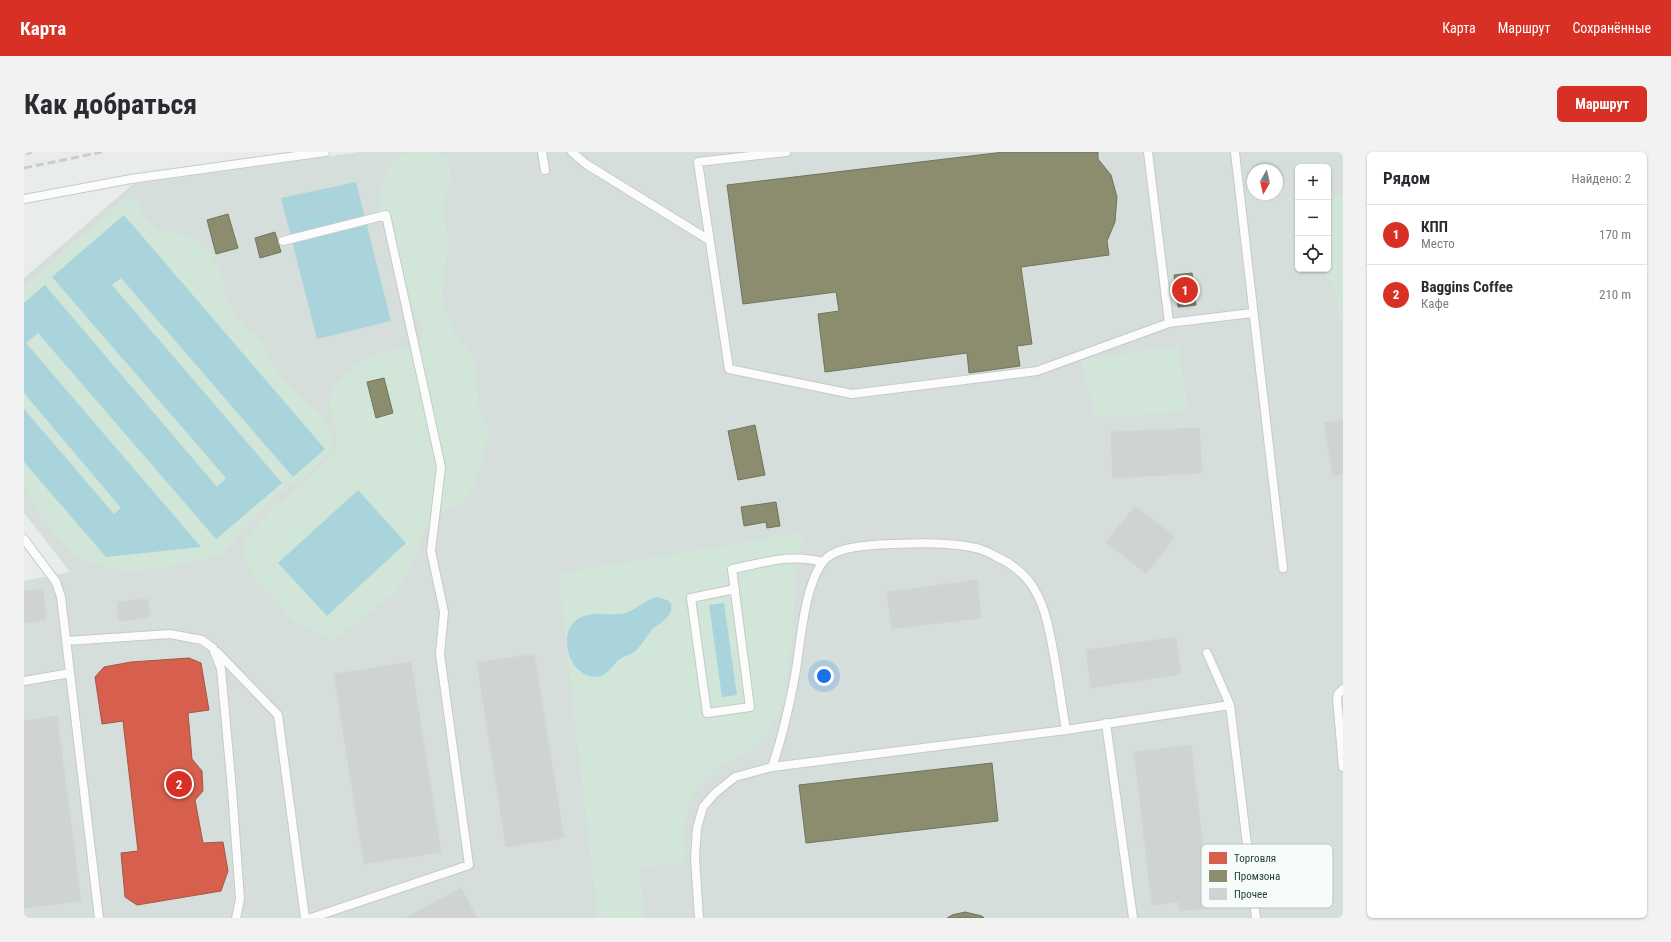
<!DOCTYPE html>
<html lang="ru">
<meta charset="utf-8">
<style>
:root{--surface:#fff;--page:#f2f2f3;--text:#2b2b33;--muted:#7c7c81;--line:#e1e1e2;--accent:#d93025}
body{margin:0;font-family:"Roboto Condensed",sans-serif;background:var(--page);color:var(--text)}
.controls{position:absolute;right:12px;top:12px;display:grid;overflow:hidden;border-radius:6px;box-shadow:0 1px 3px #0004}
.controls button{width:36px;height:36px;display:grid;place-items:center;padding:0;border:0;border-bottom:1px solid var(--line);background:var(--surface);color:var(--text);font:20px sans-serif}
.compass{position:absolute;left:1223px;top:12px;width:36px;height:36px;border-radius:50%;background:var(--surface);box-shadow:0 1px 3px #0004;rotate:188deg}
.you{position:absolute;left:800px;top:524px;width:14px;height:14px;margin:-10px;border:3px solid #fff;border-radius:50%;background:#1a73e8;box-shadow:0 0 0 6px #1a73e833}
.badge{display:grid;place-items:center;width:26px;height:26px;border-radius:50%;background:var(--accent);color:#fff;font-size:13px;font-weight:700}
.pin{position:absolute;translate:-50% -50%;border:2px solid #fff;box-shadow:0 1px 4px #0006}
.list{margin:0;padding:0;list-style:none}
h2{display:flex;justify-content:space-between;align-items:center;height:52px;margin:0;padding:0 16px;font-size:17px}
h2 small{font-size:13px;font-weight:400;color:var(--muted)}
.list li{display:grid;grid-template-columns:26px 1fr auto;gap:12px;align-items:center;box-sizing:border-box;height:60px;padding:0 16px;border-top:1px solid var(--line)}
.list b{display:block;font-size:15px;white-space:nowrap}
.list p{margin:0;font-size:13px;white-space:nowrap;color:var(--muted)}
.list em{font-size:13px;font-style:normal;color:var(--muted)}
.icon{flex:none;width:22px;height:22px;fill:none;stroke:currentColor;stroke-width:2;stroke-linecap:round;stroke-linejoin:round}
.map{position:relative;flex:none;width:1319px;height:766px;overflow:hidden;border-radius:6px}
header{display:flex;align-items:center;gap:24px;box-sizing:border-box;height:56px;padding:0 20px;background:var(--accent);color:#fff}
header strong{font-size:19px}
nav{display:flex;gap:22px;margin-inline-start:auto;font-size:14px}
.intro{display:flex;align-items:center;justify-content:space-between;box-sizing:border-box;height:96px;padding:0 24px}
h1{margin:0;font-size:28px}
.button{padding:10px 18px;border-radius:6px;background:var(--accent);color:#fff;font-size:14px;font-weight:700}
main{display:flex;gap:24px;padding:0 24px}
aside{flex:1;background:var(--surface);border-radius:6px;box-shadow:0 1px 3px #0004}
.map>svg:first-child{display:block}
.built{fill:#d6dedb;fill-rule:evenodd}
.green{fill:#d1e6d8}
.water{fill:#a9d4db}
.shops{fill:#d6604d;stroke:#a15747}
.industry{fill:#8c8c6e;stroke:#6d765e}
.building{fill:#cfd4d2;stroke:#d1d6d4}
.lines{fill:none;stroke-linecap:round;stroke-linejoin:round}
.lane-casing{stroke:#c5cac8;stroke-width:10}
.path{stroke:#c3ccca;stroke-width:2.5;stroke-dasharray:2 3;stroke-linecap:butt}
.lane{stroke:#fcfcfc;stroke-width:8}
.rail{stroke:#c9cdcc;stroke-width:3;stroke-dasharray:8 4;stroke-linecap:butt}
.key{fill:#f7fbf9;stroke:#b8c4c0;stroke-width:1}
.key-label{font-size:11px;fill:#24423a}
</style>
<header>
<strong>Карта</strong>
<nav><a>Карта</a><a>Маршрут</a><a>Сохранённые</a></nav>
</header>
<div class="intro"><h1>Как добраться</h1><a class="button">Маршрут</a></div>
<main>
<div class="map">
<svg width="1319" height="766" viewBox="0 0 1319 766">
<rect width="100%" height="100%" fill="#e8edeb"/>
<path class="built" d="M336,0H1319V766H0V429L46,420L0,361V126L109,32ZM1274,15H1304V117H1274ZM1229,18H1253V42H1229Z"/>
<path class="green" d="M383,0H412L420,4L425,9L426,25L420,59L424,94L418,140L419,154L434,189L441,193L451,211L455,259L464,277L459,306L448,338L434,353L410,362L405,367L385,419L372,440L315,484L309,487H302L292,478L270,470L253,449L232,429L223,412L219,391L223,384L249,356L302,311C310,300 316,286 312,272C310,266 306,260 306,254C303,230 328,216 346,206C361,197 379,198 395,191C405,165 384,157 374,137C369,127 371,116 370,104C367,88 360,73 356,57C352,34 363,11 383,0Z
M1319,42V171L1316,168L1311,139L1299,117H1304V54L1305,51Z
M103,45L112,49L122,66L134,78L163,84L172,89L185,101L198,123L203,150L223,178L239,190L245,205L258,226L297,263L302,272L308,292L305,301L285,322L251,344L213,383L208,394L197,403L158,412L108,419L64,411L49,400L34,385L21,370L0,335V310L82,405L177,395L2,191L15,181L192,387L258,332L88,133L97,125L268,325L100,63L28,125L202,326L193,335L21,134L0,151V134Z
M1154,194L1164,260L1072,265L1056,208Z
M0,241L97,355L90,362L0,257Z
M780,380L774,399L771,417L770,463L760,549C754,568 739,590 722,601C717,604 711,606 706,609C682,621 667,637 662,664C659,679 662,695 662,710L616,716L620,766H574L534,422Z"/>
<path class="water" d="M332,30L367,169L293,187L257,46Z
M100,63L301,297L269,325L97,126L88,133L258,331L192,387L14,181L2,191L177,395L82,405L0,310V257L90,362L97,356L0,241V151L21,133L193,335L202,326L28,125Z
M334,338L382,391L303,464L254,411Z
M633,445L643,448L647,451C650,466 635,470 627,479C622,485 618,493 612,498C608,503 601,503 596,507C589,512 585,522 576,524C549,531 532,486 551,469C564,458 582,464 598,462C611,459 620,448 633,445Z
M700,451L713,543L698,545L685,453Z"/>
<path class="shops" d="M165,506L177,511L185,558L164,561L168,607L178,619L179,639L171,648L179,691L199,690L204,719L197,739L113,753L101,745L97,701L114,699L99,569L78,572L71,525L80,515L107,510Z"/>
<path class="industry" d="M980,0H1074V7L1087,23L1093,45L1091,70L1083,89L1085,103L997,115L1008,192L993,194L996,214L945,221L943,201L801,220L794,162L815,159L812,140L719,152L703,33Z
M204,62L214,96L192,102L183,68Z
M251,80L257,100L236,106L231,86Z
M1168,121L1172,153L1154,155L1150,123Z
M360,226L369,261L352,266L343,230Z
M731,273L741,323L714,328L704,279Z
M752,350L756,374L743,376L742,370L720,374L717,355Z
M968,611L974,669L782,691L775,633Z
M941,760L958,764L960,766H923L928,763Z"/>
<path class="building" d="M1319,268V322L1309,324L1300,271Z
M1175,276L1178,321L1089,326L1087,280Z
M1111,354L1151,385L1122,422L1082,390Z
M953,428L957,466L868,477L863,440Z
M19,437L22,468L0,471V439Z
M124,447L126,465L95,469L93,450Z
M1152,485L1157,522L1067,536L1062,498Z
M510,502L540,686L482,695L453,511Z
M387,510L417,700L340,712L310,522Z
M33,564L57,749L0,756V569Z
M1167,593L1180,702L1201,700L1207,753L1156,759L1155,750L1128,753L1110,600Z
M437,736L453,766H381Z"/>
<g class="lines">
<g class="lane-casing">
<path id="lane" d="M518,0L521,18
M548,0L562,12L685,88
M762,0L674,10L705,217L828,242L1013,219L1145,171L1228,161
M1124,0L1145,171
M1211,0L1259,416
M0,47L107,27L301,0
M259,89L362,63L417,315L407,399L420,460L416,502L445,713L287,766
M0,387L32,430L37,445L75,766
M711,437L667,446L683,561L726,555L708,417C740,411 766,401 799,410
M42,489L146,482L178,488L189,496L197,517L208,638L216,747L212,766
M193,500L254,563L281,766
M1183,501L1206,553L1232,766
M0,529L46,521
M1319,537L1314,542L1313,546L1319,615
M1082,571L1109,766
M748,615C759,583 766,551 772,518C777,487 780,437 798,411C810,393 850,393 869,392C898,391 928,390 956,397C962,399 968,402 973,405C1018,425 1023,465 1031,509C1035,532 1038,555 1042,578
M675,766L671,706L673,676L679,655L690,642L711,625L748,615L1042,578L1206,553"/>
</g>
<path class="path" d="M262,64L336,45"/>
<use href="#lane" class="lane"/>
<path class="rail" d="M0,2L8,0
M0,16L78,0"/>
</g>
<rect x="1177" y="692" width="132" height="64" rx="6" class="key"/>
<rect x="1185" y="700" width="18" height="12" fill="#d6604d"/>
<rect x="1185" y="718" width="18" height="12" fill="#8c8c6e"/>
<rect x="1185" y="736" width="18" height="12" fill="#cfd4d2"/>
<g class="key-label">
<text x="1210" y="710">Торговля</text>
<text x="1210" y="728">Промзона</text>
<text x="1210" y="746">Прочее</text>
</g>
</svg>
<div class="controls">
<button>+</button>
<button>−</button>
<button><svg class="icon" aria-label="locate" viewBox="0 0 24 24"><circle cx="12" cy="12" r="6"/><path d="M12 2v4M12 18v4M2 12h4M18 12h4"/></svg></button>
</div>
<svg class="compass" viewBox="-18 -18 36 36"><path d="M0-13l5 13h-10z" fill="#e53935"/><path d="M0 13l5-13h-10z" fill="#7c7c81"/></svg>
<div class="you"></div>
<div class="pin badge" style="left:1161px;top:138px">1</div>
<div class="pin badge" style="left:155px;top:632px">2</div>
</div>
<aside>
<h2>Рядом<small>Найдено: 2</small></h2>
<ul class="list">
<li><span class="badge">1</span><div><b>КПП</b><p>Место</p></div><em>170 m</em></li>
<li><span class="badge">2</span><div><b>Baggins Coffee</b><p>Кафе</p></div><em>210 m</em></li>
</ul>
</aside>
</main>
